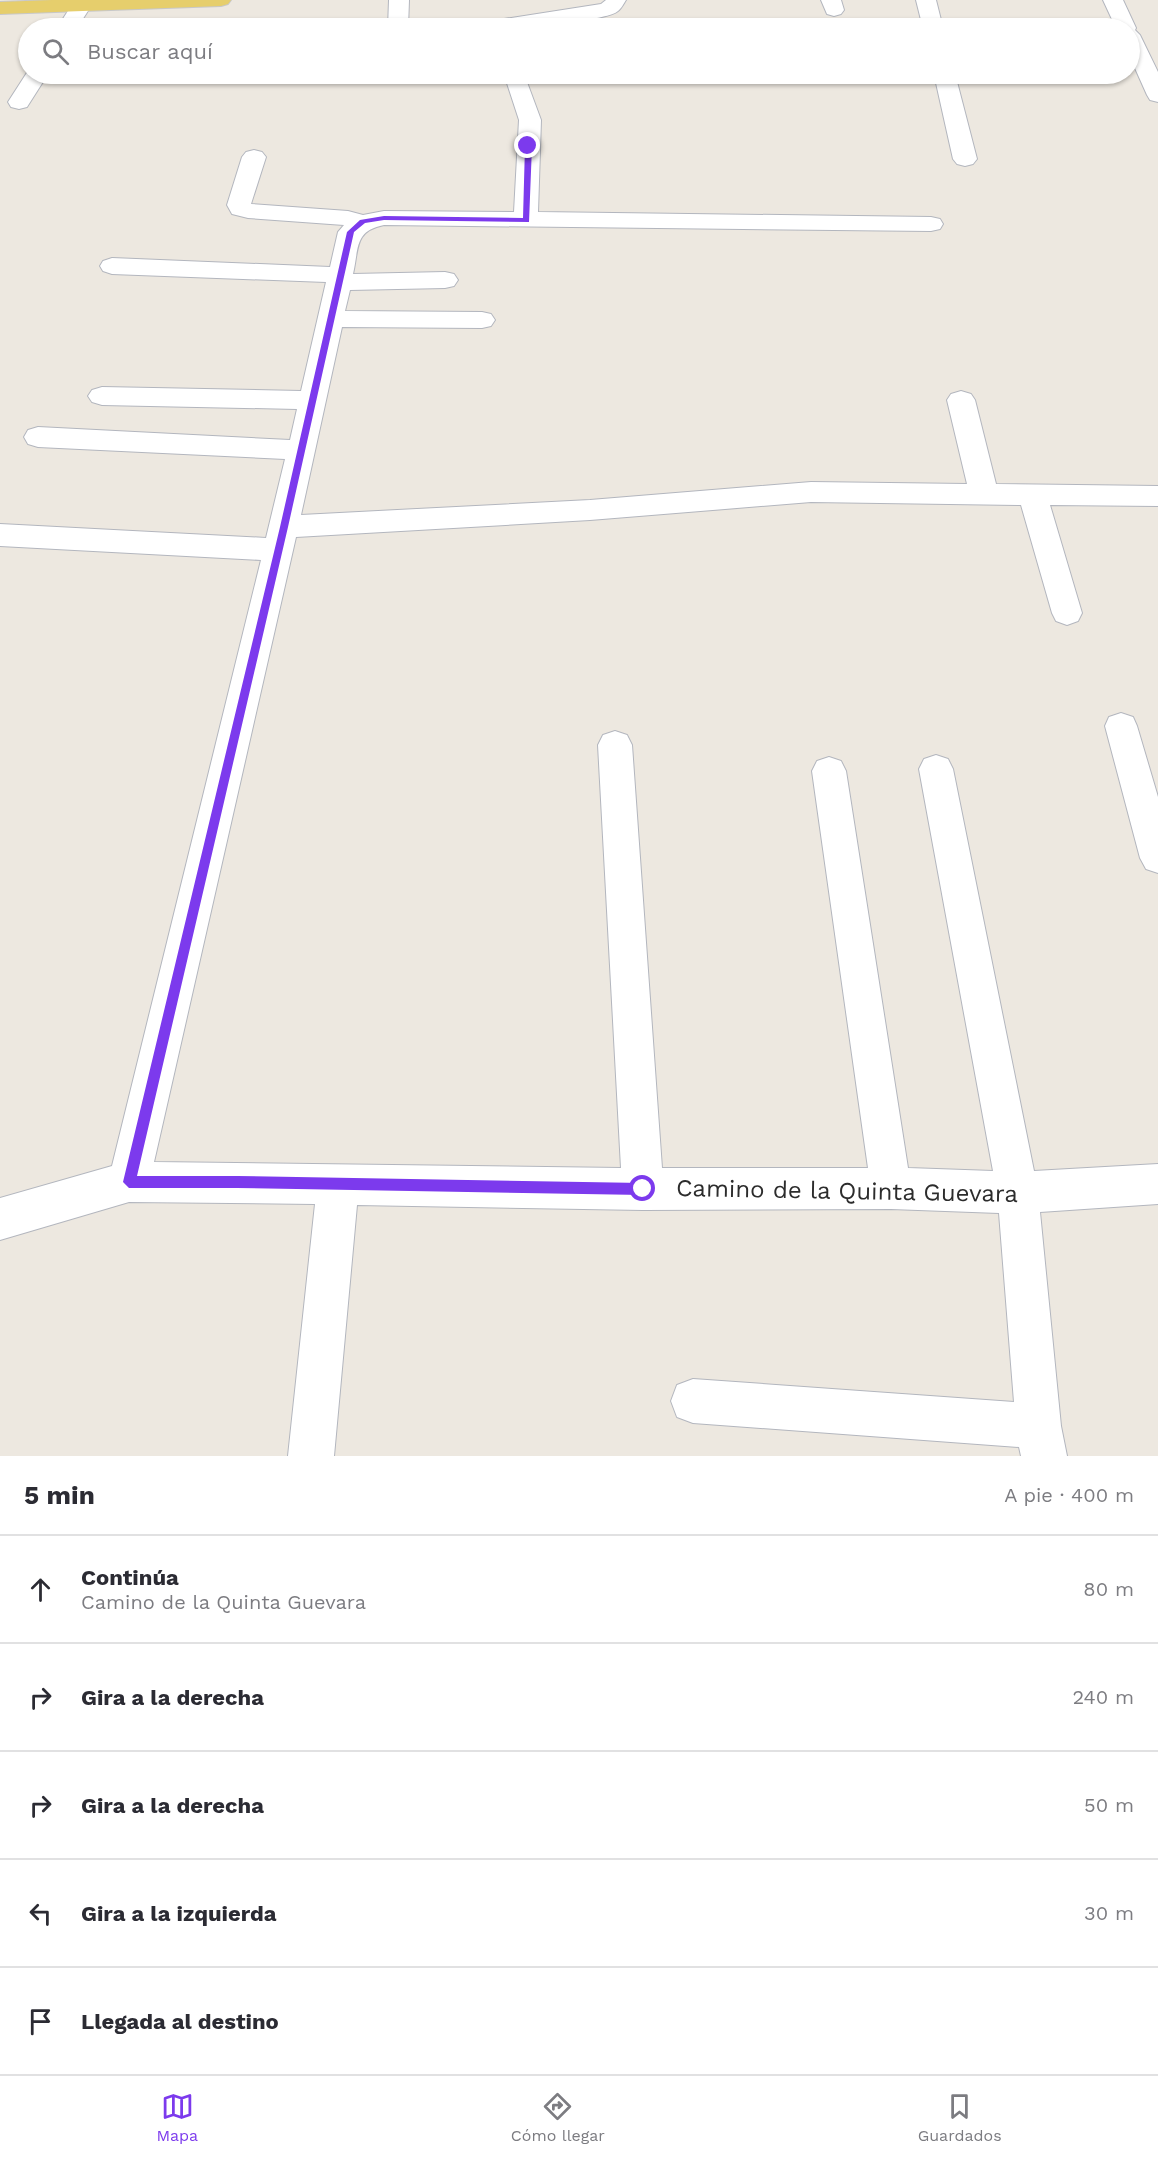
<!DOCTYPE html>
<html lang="es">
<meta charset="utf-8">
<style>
:root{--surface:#fff;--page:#f7f7f7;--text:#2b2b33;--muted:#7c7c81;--line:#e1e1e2;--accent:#7c3aed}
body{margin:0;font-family:"Work Sans",sans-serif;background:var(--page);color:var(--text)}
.stop{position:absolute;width:18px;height:18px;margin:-14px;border:4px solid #7c3aed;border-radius:50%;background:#fff}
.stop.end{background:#7c3aed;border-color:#fff;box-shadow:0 2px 6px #0008}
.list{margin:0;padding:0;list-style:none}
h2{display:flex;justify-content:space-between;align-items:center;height:78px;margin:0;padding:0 24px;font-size:26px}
h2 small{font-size:20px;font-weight:400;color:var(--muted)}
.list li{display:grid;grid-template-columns:39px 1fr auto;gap:18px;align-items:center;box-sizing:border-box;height:108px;padding:0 24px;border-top:2px solid var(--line)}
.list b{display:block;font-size:22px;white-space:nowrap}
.list p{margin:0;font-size:20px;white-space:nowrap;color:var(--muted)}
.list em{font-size:20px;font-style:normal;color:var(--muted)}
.icon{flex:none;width:33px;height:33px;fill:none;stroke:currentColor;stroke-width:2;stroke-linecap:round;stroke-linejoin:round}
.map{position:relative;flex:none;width:1158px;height:1456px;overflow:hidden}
.search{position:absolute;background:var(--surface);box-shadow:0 2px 4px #0004;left:18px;right:18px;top:18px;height:66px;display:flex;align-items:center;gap:15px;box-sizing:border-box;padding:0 21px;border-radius:33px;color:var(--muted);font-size:22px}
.sheet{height:618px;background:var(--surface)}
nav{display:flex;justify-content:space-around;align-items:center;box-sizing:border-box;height:84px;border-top:2px solid var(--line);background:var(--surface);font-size:16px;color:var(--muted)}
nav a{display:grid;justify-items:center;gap:3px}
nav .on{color:var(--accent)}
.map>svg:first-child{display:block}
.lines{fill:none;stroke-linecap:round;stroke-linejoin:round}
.minor-casing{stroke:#b3b6be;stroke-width:2}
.major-casing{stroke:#c8c8c8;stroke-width:2}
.minor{fill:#fff;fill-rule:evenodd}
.major{fill:#e6ce6c;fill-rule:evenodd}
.route{fill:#7c3aed}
.labels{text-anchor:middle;stroke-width:5;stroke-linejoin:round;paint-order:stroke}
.near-street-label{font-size:24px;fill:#2c2c2c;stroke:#fff}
</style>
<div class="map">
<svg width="1158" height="1456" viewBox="0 0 1158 1456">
<rect width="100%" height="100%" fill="#ede8e0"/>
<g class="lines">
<g class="minor-casing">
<path id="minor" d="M75,0H95L77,28H57Z
M389,0H409L408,28H388Z
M606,0H626C624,3 621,9 618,11C606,22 509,28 489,28L488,26L491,22L498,20L601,4Z
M821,0H841L844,10L841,14L834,16L827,14Z
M916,0H936L943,28H923Z
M1103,0H1123L1136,28L1135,30L1140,35L1158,72V102L1150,100L1147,95L1130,57V28H1116Z
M28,71V74H48L27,107L19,109L11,107L8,102Z
M504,74H524L541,120L538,212L931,217L940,219L943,224L940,229L931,231L384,225C354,231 359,248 353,274L445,272L454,274L458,280L454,286L445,288L350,290L345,311L482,312L491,314L495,320L491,326L482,328L342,327L301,515L590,500L811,482L967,484L947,400L951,394L961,391L971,394L975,400L996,484L1158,486V506L1050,505L1082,613L1078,621L1067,625L1056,621L1052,613L1021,505L811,502L590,520L296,537L154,1162L621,1168L598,745L603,735L615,731L627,735L632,745L662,1168H868L812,771L817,761L829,757L841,761L846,771L908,1168L993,1171L919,769L924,759L936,755L948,759L953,769L1034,1171L1158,1164V1204L1040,1212L1061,1426L1067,1456H1021L1019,1447L693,1423L677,1417L671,1401L677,1385L693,1379L1014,1402L999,1213L891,1209L643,1210L357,1205L334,1456H288L315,1204L129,1202L0,1240V1198L112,1166L261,560L0,546V524L266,538L285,459L38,447L28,444L24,437L28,430L38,427L290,440L297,409L102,405L92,402L88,396L92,390L102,387L301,391L326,282L112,274L103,271L100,266L103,261L112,258L330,267L338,232L344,225L248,218L232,214L227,205L242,157L246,152L254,150L262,152L266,157L251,204L348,211L363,215L384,211L514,212L519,120Z
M934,74H955L977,159L973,164L965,166L957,164L953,159Z
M1121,713L1133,717L1137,726L1158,797V873L1146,869L1140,858L1105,726L1109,717Z"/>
</g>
<g class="major-casing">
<path id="major" d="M52,0H231L228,4L221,6L0,14V2Z"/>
</g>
<use href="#minor" class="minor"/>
<use href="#major" class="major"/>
</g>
<path class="route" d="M528,144L532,146L529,222L384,220L365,223L354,232L288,527L137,1176H237L643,1183L649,1189L643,1195L237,1188H129L123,1182L280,527L347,232L360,220L384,216L523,218L525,146Z"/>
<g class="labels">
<g class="near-street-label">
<text transform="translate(847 1191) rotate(1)" y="8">Camino de la Quinta Guevara</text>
</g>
</g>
</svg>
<div class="stop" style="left:643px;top:1189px"></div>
<div class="stop end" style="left:528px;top:146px"></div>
<div class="search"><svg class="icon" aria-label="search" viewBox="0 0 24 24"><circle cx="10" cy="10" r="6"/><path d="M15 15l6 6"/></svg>Buscar aquí</div>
</div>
<section class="sheet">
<h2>5 min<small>A pie · 400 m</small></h2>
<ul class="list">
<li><svg class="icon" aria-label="ahead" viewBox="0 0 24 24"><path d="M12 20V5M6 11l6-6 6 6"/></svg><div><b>Continúa</b><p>Camino de la Quinta Guevara</p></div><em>80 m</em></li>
<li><svg class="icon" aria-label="right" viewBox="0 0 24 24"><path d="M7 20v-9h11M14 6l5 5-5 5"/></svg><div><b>Gira a la derecha</b></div><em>240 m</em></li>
<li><svg class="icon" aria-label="right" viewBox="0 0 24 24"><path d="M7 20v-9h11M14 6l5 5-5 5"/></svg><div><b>Gira a la derecha</b></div><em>50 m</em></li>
<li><svg class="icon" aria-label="left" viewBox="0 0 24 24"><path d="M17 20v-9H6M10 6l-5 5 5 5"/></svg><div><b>Gira a la izquierda</b></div><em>30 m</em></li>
<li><svg class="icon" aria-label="arrive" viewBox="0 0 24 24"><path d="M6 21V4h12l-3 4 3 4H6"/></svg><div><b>Llegada al destino</b></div></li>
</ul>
</section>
<nav>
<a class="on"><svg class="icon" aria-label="map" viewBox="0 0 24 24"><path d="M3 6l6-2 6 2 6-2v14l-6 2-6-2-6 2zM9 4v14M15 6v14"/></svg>Mapa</a>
<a><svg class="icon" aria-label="directions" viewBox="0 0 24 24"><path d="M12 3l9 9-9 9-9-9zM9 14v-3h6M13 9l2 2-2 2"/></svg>Cómo llegar</a>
<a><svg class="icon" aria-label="saved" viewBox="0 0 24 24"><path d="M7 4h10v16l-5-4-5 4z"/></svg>Guardados</a>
</nav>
